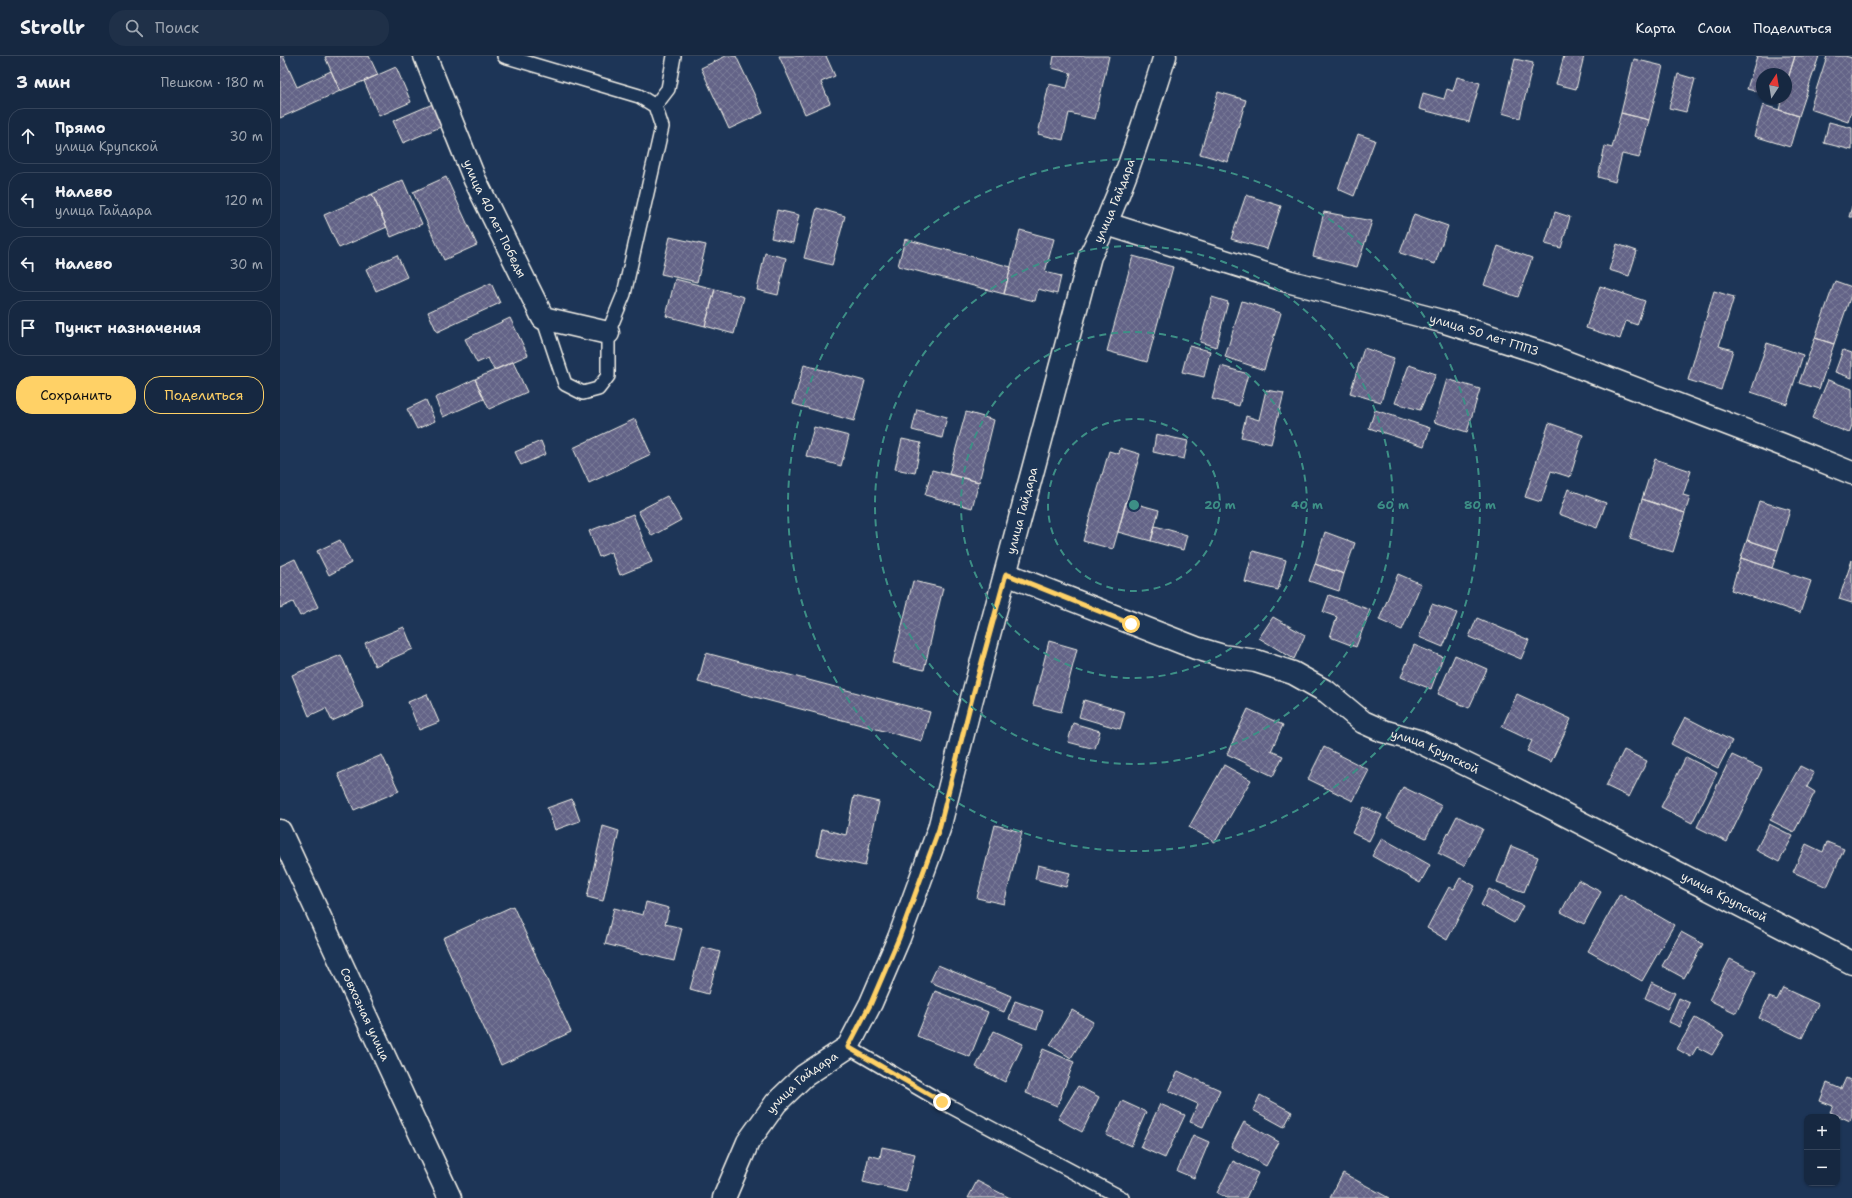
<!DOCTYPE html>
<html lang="ru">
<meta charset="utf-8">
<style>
:root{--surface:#162841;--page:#1f3048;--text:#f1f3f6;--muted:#9ea6b1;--line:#35445a;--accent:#ffd166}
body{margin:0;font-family:"Shantell Sans",sans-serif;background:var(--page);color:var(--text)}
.controls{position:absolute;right:12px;bottom:12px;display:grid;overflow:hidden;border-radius:8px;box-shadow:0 1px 3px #0004}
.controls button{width:36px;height:36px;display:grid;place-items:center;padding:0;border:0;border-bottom:1px solid var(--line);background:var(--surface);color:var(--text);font:20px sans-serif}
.compass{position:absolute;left:1476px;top:12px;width:36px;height:36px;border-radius:50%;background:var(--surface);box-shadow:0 1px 3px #0004;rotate:12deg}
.stop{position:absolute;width:12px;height:12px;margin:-9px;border:3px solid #ffd166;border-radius:50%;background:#fff}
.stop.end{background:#ffd166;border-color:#fff;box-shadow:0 1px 4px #0008}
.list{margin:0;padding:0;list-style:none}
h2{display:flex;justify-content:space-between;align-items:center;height:52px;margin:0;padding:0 16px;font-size:17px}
h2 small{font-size:13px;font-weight:400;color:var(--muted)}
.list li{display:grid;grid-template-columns:26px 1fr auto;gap:12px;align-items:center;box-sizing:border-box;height:56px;margin:0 8px 8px;padding:0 8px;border:1px solid var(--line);border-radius:16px}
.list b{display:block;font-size:15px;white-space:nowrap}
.list p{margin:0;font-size:13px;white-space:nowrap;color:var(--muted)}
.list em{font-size:13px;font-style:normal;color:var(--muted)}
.actions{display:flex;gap:8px;padding:12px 16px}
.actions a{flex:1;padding:9px 0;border:1px solid var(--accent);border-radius:16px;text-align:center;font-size:14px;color:var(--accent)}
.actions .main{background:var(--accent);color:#111}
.icon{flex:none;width:22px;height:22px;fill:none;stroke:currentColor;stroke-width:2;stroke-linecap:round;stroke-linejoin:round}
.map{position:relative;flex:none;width:1572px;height:1142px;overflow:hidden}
header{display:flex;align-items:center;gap:24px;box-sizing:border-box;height:56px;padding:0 20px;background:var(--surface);border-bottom:1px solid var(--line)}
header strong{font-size:19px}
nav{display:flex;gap:22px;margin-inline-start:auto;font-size:14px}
.search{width:280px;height:36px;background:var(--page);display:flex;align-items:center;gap:10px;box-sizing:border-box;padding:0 14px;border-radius:16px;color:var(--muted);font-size:15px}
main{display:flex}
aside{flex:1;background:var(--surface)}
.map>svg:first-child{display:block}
.building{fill:url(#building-cross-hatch);stroke:#f4f1e8}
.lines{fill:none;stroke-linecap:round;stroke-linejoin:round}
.lane-casing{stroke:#f4f1e8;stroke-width:16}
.street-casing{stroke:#f4f1e8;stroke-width:25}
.lane{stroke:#1d3557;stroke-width:13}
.street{stroke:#1d3557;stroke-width:22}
.route{stroke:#ffd166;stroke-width:5}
.ring{fill:none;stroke:#3d8f86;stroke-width:2;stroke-dasharray:7 5}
.labels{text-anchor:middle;stroke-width:3;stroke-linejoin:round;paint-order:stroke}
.street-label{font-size:12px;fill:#f4f1e8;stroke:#1d3557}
.centre{fill:#3d8f86;stroke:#1d3557;stroke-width:2}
.ring-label{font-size:12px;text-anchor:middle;font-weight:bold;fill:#3d8f86;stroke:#1d3557;stroke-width:3;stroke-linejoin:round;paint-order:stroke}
</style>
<header>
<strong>Strollr</strong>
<div class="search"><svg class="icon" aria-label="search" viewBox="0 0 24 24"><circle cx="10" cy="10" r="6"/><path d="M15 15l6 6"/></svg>Поиск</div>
<nav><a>Карта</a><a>Слои</a><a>Поделиться</a></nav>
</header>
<main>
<aside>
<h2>3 мин<small>Пешком · 180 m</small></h2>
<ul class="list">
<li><svg class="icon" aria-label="ahead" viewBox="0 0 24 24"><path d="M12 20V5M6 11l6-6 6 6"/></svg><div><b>Прямо</b><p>улица Крупской</p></div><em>30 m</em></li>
<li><svg class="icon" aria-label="left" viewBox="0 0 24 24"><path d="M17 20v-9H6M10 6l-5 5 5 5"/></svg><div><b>Налево</b><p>улица Гайдара</p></div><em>120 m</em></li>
<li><svg class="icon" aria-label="left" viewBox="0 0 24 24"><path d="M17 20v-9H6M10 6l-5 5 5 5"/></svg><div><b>Налево</b></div><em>30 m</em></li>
<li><svg class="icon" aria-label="arrive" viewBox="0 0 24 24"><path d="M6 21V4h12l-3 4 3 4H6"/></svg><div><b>Пункт назначения</b></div></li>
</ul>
<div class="actions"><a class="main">Сохранить</a><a>Поделиться</a></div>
</aside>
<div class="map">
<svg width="1572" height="1142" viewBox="0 0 1572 1142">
<defs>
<pattern id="building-cross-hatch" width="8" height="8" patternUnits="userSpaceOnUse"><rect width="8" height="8" fill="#636487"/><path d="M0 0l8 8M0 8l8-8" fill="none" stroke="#7a7b98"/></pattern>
</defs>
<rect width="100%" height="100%" fill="#1d3557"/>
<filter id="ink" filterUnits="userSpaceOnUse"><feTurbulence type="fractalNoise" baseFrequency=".025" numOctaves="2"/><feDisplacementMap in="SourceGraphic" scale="8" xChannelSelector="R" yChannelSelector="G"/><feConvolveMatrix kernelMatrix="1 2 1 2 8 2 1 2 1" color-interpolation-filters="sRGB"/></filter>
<g filter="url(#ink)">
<path class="building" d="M0,0H3L17,31L51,15L60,35L0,62Z
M47,0H89L98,19L60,35L45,1Z
M446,0H456L483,57L449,73L421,12Z
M499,0H546L555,20L541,26L550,47L525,58Z
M774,0H829L815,63L789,57L783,84L758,78L769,28L787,32L791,17L772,12Z
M1284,0H1304L1296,33L1276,28Z
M1477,0H1515L1506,29V18H1482V37L1467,33Z
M1515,0H1539L1519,60L1499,54L1502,42H1506V29Z
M1547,0H1565L1572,2V54L1568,66L1530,53Z
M1235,3L1253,7L1240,62L1222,57Z
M1354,3L1383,10L1369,64L1341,57Z
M116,11L131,46L99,60L84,25Z
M1398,18L1415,23L1406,56L1389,52Z
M1177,21L1200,27L1189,66L1139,53L1143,37L1164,43L1167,33L1173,35Z
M938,36L966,44L948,106L920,98Z
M155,47L165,69L123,87L113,65Z
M1483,49L1519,60L1510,91L1474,80Z
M1341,57L1369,64L1359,102L1342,98L1335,126L1318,121L1325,90L1332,92Z
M1549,66L1572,72V94L1544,87Z
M1078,78L1095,84L1074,140L1058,133Z
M166,121L197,189L164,204L133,136Z
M123,124L142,168L111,181L92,138Z
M92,138L107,171L59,192L44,159Z
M966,139L1001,150L987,193L951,183Z
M1572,150V161H1569Z
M537,152L565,160L552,209L524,202Z
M497,154L519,159L513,187L491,182Z
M1044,156L1092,165L1077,211L1033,200Z
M1275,156L1290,161L1281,192L1265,188Z
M1134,158L1168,170L1155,208L1120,197Z
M740,174L774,183L765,216L781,220L777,238L758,233L755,245L724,238Z
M390,181L426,189L417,226L381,218Z
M625,183L731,211L724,238L618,210Z
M1337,188L1357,195L1349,220L1329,214Z
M1218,190L1252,202L1238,241L1204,229Z
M485,197L506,202L498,239L477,234Z
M117,199L127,221L96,235L86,213Z
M853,200L893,211L867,306L827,295Z
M395,223L435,233L425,270L386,260Z
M1555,225L1572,231V236L1554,288L1535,282Z
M211,227L220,247L157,276L148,256Z
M1320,230L1365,245L1357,269L1346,265L1340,283L1306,272Z
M435,233L464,241L454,278L425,270Z
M1434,235L1454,241L1439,290L1453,294L1441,334L1408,324Z
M932,241L948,246L936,291L920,286Z
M962,245L1001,257L984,314L945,301Z
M230,262L248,299L214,314L208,302L197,307L185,283Z
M1535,282L1554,288L1539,333L1519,327Z
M1487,287L1523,299L1507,348L1471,336Z
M909,290L930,295L924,321L902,316Z
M1084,292L1114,302L1101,346L1070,337Z
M1563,294L1572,297V322L1555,316Z
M233,306L247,336L209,353L195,323Z
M524,309L585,325L574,365L513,348Z
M1129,309L1156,318L1140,354L1115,347Z
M941,310L968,318L959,350L932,343Z
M195,323L204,343L163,361L155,342Z
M1167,323L1200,333L1187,376L1154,366Z
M1548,324L1572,333V369L1569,377L1532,362Z
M986,334L1004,337L991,388L961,381L966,360L979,364Z
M146,344L155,365L137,373L127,353Z
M637,353L667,361L662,382L632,374Z
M1095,354L1150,372L1144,390L1089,372Z
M686,356L714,364L699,426L669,418Z
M355,363L371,398L309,427L293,392Z
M1269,367L1303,379L1290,421L1271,415L1261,446L1245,441Z
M534,371L569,380L561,410L526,400Z
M876,378L908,385L904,403L873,396Z
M622,383L641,387L635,417L615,413Z
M261,385L266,398L241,409L235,396Z
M840,392L860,398L833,493L803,485L829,395L839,398Z
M1375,403L1411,415L1403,439L1410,441L1405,457L1362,443Z
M652,414L699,426L692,452L645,439Z
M1288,433L1326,447L1317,472L1279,458Z
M387,440L401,464L372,480L358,455Z
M1362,443L1405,457L1393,496L1350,483Z
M846,445L879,454L871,485L838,476Z
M1479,445L1510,454L1498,494L1467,484Z
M353,458L372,506L340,519L331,496L319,501L309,475Z
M875,470L907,479L903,494L871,485Z
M1045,476L1075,487L1064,518L1035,508Z
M60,484L71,507L49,519L37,495Z
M1467,484L1498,494L1492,512L1461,502Z
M973,495L1006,504L998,534L965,526Z
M1461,502L1531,525L1520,557L1451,534Z
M15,503L38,551L20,560L13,546L0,552V510Z
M1572,504V547L1559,543Z
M1035,508L1064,518L1059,535L1029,525Z
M1118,518L1141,528L1122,574L1099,564Z
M633,525L663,532L644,614L613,607Z
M1049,539L1090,554L1076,591L1050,581L1057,561L1043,556Z
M1152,548L1177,557L1163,591L1139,581Z
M993,561L1025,579L1014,603L979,582Z
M1197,562L1249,584L1241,603L1189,581Z
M124,571L133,593L95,610L85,587Z
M769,585L797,593L781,656L753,649Z
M1134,589L1163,601L1151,633L1121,621Z
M426,597L650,656L642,685L418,626Z
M61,599L84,651L52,665L46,652L29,660L12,619Z
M1175,599L1207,613L1189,652L1158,638Z
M147,638L159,666L139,674L128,646Z
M1237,638L1291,663L1271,706L1247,695L1252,685L1222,671Z
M804,644L845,656L840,673L799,661Z
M968,653L1003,669L991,695L1003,700L993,720L947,698Z
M1405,661L1452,685L1438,712L1391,688Z
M793,667L820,675L815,693L788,686Z
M1044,691L1089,714L1073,745L1028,723Z
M1344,694L1367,705L1349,741L1326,730Z
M102,699L119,735L74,754L58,718Z
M1452,699L1482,713L1447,786L1417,771Z
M1406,701L1437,717L1412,767L1381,751Z
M944,709L971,724L935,786L909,771Z
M1520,710L1534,717L1527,731L1535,736L1514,776L1490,764Z
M1123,731L1162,750L1146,782L1107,763Z
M574,740L599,746L585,810L537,799L542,773L566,779Z
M292,743L300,765L275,774L267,752Z
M1084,751L1102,759L1089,785L1072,777Z
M1177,760L1203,773L1184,810L1158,797Z
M1489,768L1513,780L1499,806L1476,794Z
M715,769L742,776L724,848L697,842Z
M323,770L339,775L323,845L307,841Z
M1102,782L1150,809L1140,827L1092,800Z
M1547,786L1564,793L1547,831L1513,816L1526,788L1543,796Z
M1231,790L1258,801L1244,836L1217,826Z
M758,809L790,817L786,831L755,823Z
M1180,822L1195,830L1167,884L1147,872L1169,831L1174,833Z
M1298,824L1321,836L1304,868L1281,856Z
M1209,833L1243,850L1234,867L1201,849Z
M1340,838L1394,869L1362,925L1308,895Z
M366,846L389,852L385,868L402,872L394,905L325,888L334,852L363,859Z
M233,850L291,976L221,1009L163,882Z
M1401,876L1423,888L1404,922L1382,910Z
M422,891L440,896L428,938L410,933Z
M1450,903L1476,916L1456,957L1429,944Z
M658,909L731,940L724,956L650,926Z
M1372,926L1395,937L1387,953L1365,942Z
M1503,932L1538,948L1522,982L1479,962L1489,941L1497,944Z
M655,935L708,956L690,1001L637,980Z
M1399,942L1410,947L1400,971L1389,966Z
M735,945L763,955L757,973L729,963Z
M792,954L813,966L791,1002L770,989Z
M1415,962L1444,979L1432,999L1417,991L1411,1001L1397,993Z
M714,975L743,988L725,1026L696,1011Z
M763,993L794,1006L777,1050L746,1037Z
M898,1015L940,1034L923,1071L910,1066L918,1048L889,1035Z
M1566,1022L1572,1025V1060L1570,1065L1550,1056L1553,1050L1540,1045L1547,1027L1561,1033Z
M798,1030L819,1041L802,1076L778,1063Z
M980,1039L1012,1056L1004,1071L973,1054Z
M842,1045L866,1056L851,1090L826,1079Z
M880,1048L905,1059L885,1102L860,1091Z
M964,1066L999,1086L986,1110L951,1091Z
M913,1079L929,1086L914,1122L897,1115Z
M602,1091L635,1098L626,1136L583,1126L589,1099L600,1102Z
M953,1105L978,1117L966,1142H947L937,1137Z
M1063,1117L1109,1142H1050Z
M697,1125L730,1142H688Z"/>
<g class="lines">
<g class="lane-casing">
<path id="lane" d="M224,0L359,40L375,50L382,71L344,238L328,277V320L318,333L303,337L285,328L263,262
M375,50L388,33L394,0
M568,991L662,1046L842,1142"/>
</g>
<g class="street-casing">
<g id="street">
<path id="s1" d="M145,0L195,124L263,262L328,277"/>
<path id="s2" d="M827,168L1011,226L1165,266L1265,298L1503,389L1572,417"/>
<path id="s3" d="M726,518L916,592L943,600L976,605L1013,617L1047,636L1083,666L1103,675L1138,685L1214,722L1572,907"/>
<path id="s4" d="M0,775L170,1142"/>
<path id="s5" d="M444,1142L468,1086L496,1047L524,1020L568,991L591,947L619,882L659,773L691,646L810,200C843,137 863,68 885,0"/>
</g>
</g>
<use href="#lane" class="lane"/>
<use href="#street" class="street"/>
</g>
</g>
<g class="lines" filter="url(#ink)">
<path class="route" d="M662,1046L568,991L591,947L619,882L659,773L691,646L726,518L851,568"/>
</g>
<g class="ring">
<circle cx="854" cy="449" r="86"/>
<circle cx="854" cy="449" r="173"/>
<circle cx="854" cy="449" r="259"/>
<circle cx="854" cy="449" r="346"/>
</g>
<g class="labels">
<g class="street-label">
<text dy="4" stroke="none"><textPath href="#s5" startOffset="1090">улица Гайдара</textPath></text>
<text dy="4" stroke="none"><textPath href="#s1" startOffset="177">улица 40 лет Победы</textPath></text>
<text dy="4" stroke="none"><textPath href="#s2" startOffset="393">улица 50 лет ГППЗ</textPath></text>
<text dy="4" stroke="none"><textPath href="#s5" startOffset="766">улица Гайдара</textPath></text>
<text dy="4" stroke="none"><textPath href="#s3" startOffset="468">улица Крупской</textPath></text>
<text dy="4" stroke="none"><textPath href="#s3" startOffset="792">улица Крупской</textPath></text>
<text dy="4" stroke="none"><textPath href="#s4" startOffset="202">Совхозная улица</textPath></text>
<text dy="4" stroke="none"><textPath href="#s5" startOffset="142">улица Гайдара</textPath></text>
</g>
</g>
<circle cx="854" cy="449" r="6" class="centre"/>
<g class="ring-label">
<text x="940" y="453">20 m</text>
<text x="1027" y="453">40 m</text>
<text x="1113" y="453">60 m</text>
<text x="1200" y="453">80 m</text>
</g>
</svg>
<div class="controls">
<button>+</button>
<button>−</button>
</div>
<svg class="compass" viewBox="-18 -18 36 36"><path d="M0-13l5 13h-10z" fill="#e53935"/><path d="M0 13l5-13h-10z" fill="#9ea6b1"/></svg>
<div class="stop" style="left:851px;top:568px"></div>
<div class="stop end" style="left:662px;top:1046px"></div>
</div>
</main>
